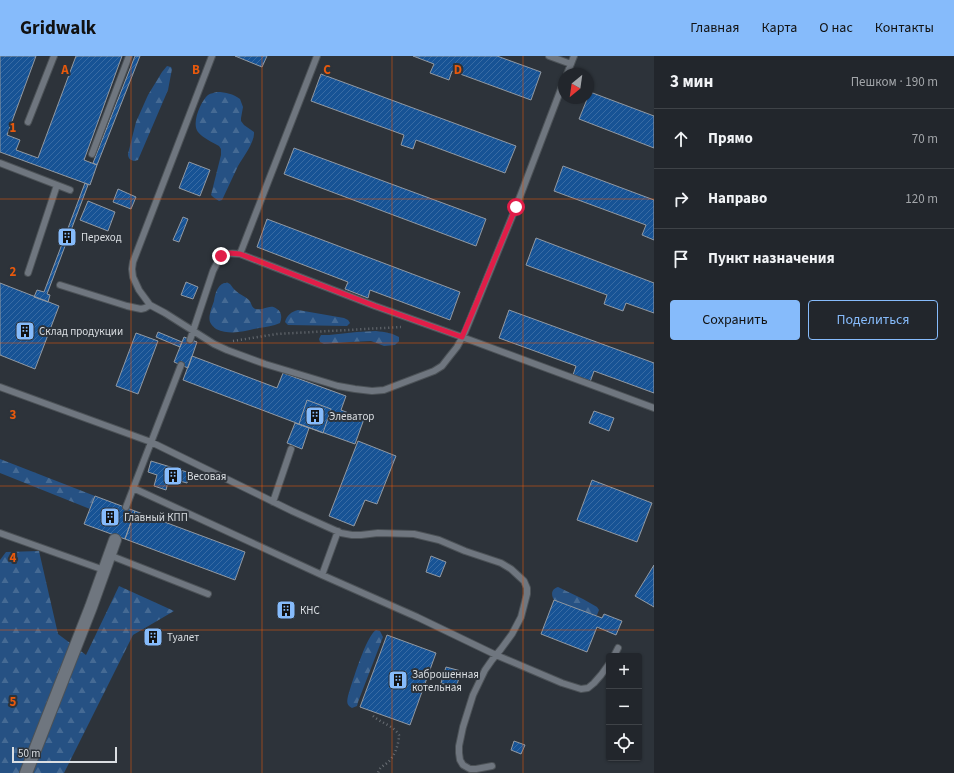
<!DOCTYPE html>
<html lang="ru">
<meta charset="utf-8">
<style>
:root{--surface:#22262c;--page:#2e3238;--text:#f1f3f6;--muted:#a2a5a9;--line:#3f4348;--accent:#86bbfb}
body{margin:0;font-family:"Source Sans 3",sans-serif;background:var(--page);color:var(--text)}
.controls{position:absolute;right:12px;bottom:12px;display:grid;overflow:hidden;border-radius:4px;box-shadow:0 1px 3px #0004}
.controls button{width:36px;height:36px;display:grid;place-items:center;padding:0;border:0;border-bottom:1px solid var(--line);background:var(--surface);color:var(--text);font:20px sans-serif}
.compass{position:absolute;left:558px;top:12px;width:36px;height:36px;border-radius:50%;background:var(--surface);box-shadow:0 1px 3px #0004;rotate:209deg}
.scale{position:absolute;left:12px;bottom:10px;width:105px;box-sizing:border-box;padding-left:4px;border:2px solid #dadee2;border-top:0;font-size:11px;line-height:14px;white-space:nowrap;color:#dadee2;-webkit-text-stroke:3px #2d333a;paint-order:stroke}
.stop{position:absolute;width:12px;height:12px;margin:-9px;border:3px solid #e11d48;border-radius:50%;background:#fff}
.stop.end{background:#e11d48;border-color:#fff;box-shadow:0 1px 4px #0008}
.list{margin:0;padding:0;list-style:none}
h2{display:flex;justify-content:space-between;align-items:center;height:52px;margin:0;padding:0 16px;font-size:17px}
h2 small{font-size:13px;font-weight:400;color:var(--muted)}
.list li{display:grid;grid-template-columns:26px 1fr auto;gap:12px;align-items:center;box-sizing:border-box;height:60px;padding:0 16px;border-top:1px solid var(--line)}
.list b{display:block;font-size:15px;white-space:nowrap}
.list em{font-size:13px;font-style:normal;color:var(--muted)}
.actions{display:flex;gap:8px;padding:12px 16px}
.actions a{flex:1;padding:9px 0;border:1px solid var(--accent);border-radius:4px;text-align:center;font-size:14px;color:var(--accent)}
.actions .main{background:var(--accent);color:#111}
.icon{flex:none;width:22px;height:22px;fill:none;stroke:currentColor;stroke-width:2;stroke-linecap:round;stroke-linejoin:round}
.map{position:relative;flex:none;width:654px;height:717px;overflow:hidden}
header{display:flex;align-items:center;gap:24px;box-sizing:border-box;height:56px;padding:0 20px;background:var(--accent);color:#111}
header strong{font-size:19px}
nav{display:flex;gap:22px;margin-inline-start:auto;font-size:14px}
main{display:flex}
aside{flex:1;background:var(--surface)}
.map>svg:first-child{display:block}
.forest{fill:url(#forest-firs)}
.building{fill:url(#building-hatch);stroke:#9299a2}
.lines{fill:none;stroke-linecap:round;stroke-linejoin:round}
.service-casing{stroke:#4c5257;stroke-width:8}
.minor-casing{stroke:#4c5257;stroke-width:14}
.path{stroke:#6a6f75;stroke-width:2.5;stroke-dasharray:1 3;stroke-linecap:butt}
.service{stroke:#6f767f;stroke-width:6}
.minor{stroke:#6f767f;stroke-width:12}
.route{stroke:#e11d48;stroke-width:5}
.grid{fill:none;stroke:#e8590c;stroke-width:1;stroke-opacity:0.55}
.labels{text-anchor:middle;stroke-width:4;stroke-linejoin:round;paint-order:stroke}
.poi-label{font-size:11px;fill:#dadee2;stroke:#2d333a;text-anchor:start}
.grid-label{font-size:13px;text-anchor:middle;font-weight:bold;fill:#e8590c;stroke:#2d333a;stroke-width:4;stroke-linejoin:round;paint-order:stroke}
</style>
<header>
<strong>Gridwalk</strong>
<nav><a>Главная</a><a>Карта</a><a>О нас</a><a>Контакты</a></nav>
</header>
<main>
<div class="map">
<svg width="654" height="717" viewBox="0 0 654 717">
<defs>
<pattern id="forest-firs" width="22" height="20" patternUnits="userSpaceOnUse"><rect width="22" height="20" fill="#265183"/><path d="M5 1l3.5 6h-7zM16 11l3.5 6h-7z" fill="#456a94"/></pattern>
<pattern id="building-hatch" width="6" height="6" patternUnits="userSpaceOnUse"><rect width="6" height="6" fill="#175395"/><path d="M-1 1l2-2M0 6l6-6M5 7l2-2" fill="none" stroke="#386ba4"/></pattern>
</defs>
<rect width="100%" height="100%" fill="#2d333a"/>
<path class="forest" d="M167,10L171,11L172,13L168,34L138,104L134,105C130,104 128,102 128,98L136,66L148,39L162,16Z
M217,36C226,36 233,38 240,43L243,51L241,62V65L244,69L254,76C255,86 243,101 238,110C233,121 228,131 223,142L222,144L219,145L213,141L211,139L221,99V93L219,90C212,86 203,82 198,76C191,67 201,45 208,39C211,37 214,37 217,36Z
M224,227C227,227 227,226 230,228C232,230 233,233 236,235C240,239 245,240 249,244C252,247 251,252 256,253C264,255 270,247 277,253C282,256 282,262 280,267C273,270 266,271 259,272C243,275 232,280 216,273C214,271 211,269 210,266C208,260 212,251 214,245C215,238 217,230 224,227Z
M298,254L344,262L348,264L350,267L347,270L288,269L285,266C287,259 291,256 298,254Z
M376,275C385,276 392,277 399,281V285L395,289L384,290L371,285L350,286L324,288L320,286L319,283L321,279H329L357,276Z
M0,403L95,440L90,453L0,417Z
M39,495L58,578L86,599L119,530L174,555L133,579L64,717H0V504L6,496Z
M558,531L583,543L597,551L599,554L597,559H594L554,544C551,539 551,533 558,531Z
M376,574L380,575L383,581L358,646L357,650L352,652C346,649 347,645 348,640C352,627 366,580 376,574Z"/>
<path class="building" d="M0,0H36L7,79L20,84L16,94L38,102L76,0H122L84,104L97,109L90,129L0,96Z
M135,0H140L97,109L93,107Z
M235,0H267L262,11Z
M413,0H497L541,16L531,44L452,15L449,24L430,17L434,8Z
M321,18L516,90L505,117L416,84L413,93L401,89L404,79L311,45Z
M590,36L654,60V92L579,63Z
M294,92L486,163L476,190L284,118Z
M189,106L210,114L200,140L179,132Z
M563,110L654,144V184L642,179L646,169L554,135Z
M85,127L88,129L47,238L50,239L48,246L34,241L37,234L44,236Z
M118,133L136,141L131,153L113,146Z
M88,145L115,156L108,175L80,164Z
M183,161L188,163L179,186L173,184Z
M267,163L460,236L450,264L370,234L368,242L345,233L348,226L257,191Z
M536,182L654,227V257L626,247L623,255L604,248L607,239L526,209Z
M186,226L198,231L193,243L181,239Z
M0,227L59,250L35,313L0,299Z
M509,254L654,307V337L594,315L590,326L573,319L576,310L499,282Z
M158,276L182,286L180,291L156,281Z
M136,277L158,285L138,338L116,330Z
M184,281L197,286L188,312L174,306Z
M192,300L277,332L283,317L346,340L341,354L364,363L355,388L299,368L183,324Z
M307,344L331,353L323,377L299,368Z
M594,355L614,362L609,375L589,367Z
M295,367L309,372L302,393L287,387Z
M358,385L396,400L377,448L365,444L354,470L329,460Z
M151,405L190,417L187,427L169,422L166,434L154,430L157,419L148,416Z
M592,424L652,447L637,486L577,464Z
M95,440L135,455L125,483L84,468Z
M135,455L245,496L235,524L125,483Z
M431,500L446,506L440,521L426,516Z
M654,509V551L635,540Z
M554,544L602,562L604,558L622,565L616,579L597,571L587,596L541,578Z
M280 553a6 6 0 1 1 12 0a6 6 0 1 1-12 0Z
M152,578L156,579L155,583L150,582Z
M387,579L436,597L410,669L360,651Z
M446,611L461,615L456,632L441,627Z
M514,685L525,689L521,698L511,694Z"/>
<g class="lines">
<g class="service-casing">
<path id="service" d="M212,0L133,206L132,213L133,221L139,234L150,249L165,257L214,288L227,294L265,308L338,330L355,333L372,335L384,334L434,315L442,310L449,301L457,291L465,276L516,151L564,25
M549,0L571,8
M567,18L574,0
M28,66L54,0
M92,98L129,0
M0,107L70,134
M240,198L317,0
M28,217L57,129
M60,229L127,250L141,253L145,252L150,249
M190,284L213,215C221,199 221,196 240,198L375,250L462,281L654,352
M0,331L151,386L292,455L341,477L352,479H361L378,477L414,478L439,484L465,495L501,507L511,513L524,525L527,532V538L521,561L512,578L501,593L492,604L485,614L473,639L463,671L459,690V697L460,704L463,709L470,713H476L492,710
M133,432L322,519L417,561L496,599L562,627L581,633L588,632L594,627L601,619L609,608
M273,446L291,393
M126,451L181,309
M0,477L104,514
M109,499L208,538
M322,519L338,475
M614,600L618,592"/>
</g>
<g class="minor-casing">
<path id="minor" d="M26,717L91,551L115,484"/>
</g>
<path class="path" d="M233,285L277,278L401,271
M373,660C381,667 394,670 399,679C399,688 394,702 387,707C382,711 380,711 378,717"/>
<use href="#service" class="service"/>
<use href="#minor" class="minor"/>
</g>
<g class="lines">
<path class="route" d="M221,200L229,197L240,198L375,250L462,281L476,248L516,151"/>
</g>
<path class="grid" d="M131,0V717M262,0V717M392,0V717M523,0V717M0,143H654M0,287H654M0,430H654M0,574H654"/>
<defs>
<g id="building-square" transform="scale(1)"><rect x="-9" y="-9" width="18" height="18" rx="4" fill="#86bbfb" stroke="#2d333a"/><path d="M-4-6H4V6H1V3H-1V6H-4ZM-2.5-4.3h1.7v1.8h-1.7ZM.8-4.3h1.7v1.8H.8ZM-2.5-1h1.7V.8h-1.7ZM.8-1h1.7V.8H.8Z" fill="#111"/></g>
</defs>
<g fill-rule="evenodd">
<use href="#building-square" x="67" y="181"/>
<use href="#building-square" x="25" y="275"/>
<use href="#building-square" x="315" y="360"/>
<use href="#building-square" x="173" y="420"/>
<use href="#building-square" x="110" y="461"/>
<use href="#building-square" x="286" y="554"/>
<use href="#building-square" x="153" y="581"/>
<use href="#building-square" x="398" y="624"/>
</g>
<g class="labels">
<g class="poi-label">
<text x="81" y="185">Переход</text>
<text x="39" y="279">Склад продукции</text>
<text x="329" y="364">Элеватор</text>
<text x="187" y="424">Весовая</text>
<text x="124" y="465">Главный КПП</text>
<text x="300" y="558">КНС</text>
<text x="167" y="585">Туалет</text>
<text x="412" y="622">Заброшенная<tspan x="412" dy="13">котельная</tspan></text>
</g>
</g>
<g class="grid-label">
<text x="65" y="18">A</text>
<text x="196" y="18">B</text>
<text x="327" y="18">C</text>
<text x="458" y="18">D</text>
<text x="13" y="76">1</text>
<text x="13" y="220">2</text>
<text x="13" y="363">3</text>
<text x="13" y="506">4</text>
<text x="13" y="650">5</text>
</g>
</svg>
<div class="controls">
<button>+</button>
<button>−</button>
<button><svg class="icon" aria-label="locate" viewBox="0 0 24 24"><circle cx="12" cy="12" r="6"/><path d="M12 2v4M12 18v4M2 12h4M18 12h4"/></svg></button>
</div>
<svg class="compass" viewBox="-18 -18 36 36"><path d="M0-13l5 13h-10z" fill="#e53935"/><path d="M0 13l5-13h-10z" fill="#a2a5a9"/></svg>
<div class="scale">50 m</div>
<div class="stop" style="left:516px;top:151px"></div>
<div class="stop end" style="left:221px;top:200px"></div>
</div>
<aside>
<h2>3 мин<small>Пешком · 190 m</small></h2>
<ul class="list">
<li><svg class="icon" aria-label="ahead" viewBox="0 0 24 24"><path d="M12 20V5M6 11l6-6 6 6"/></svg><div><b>Прямо</b></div><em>70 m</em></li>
<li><svg class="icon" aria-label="right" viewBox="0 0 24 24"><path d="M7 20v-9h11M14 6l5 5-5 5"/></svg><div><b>Направо</b></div><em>120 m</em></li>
<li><svg class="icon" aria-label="arrive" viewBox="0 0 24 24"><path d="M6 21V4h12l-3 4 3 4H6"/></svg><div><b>Пункт назначения</b></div></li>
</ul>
<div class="actions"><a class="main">Сохранить</a><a>Поделиться</a></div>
</aside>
</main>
